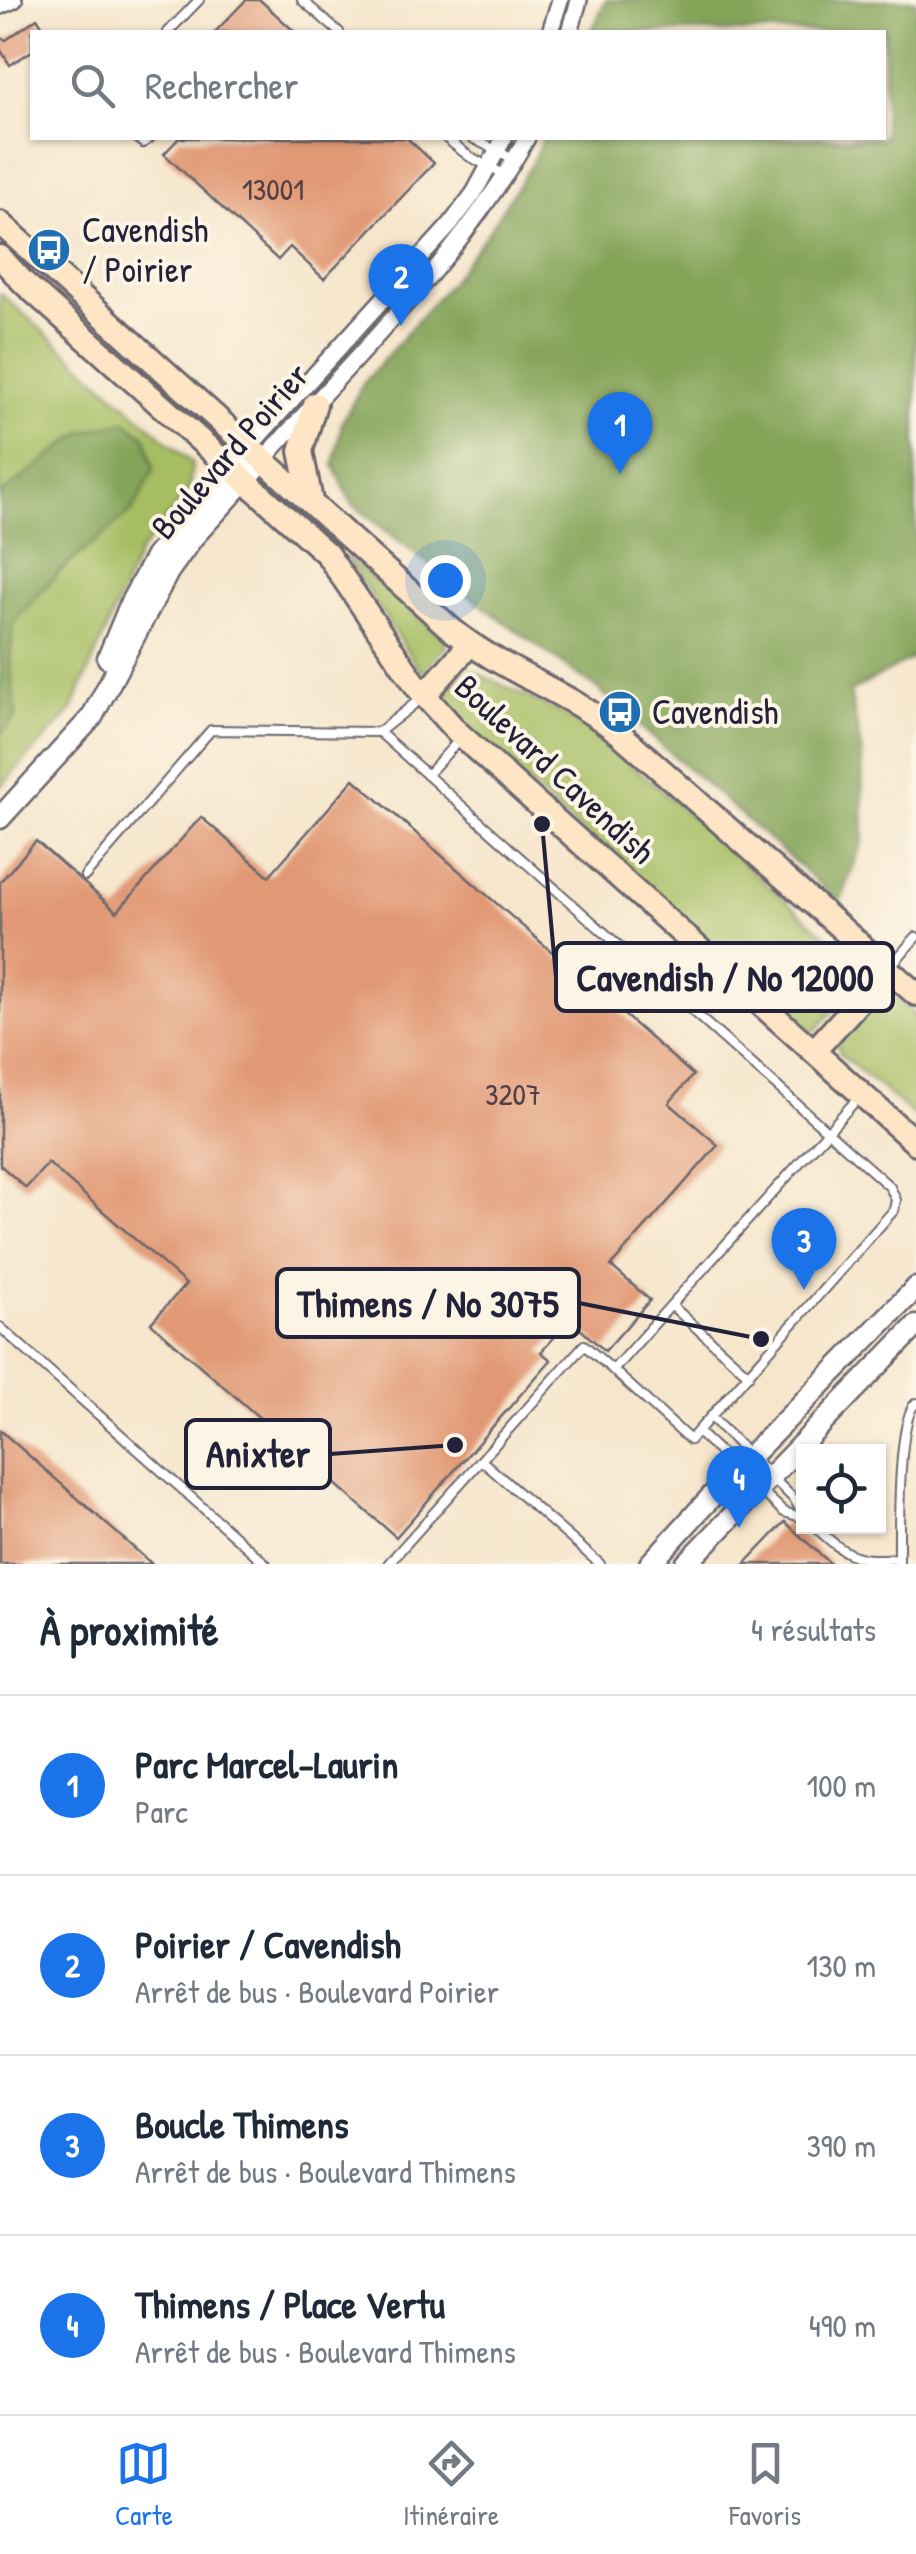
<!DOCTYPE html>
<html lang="fr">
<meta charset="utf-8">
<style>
:root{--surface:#fff;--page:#f6f6f7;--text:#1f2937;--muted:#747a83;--line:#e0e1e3;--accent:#1a73e8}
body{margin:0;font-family:"Patrick Hand",sans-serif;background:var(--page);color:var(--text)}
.controls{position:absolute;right:30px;bottom:30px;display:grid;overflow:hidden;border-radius:0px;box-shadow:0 2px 8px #0004}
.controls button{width:90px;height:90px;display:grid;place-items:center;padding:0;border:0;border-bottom:2px solid var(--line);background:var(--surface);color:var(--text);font:50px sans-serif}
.you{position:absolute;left:445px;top:580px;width:35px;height:35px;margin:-25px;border:8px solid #fff;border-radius:50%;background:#1a73e8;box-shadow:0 0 0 15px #1a73e833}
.badge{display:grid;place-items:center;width:65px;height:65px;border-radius:50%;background:var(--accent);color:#fff;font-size:32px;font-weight:700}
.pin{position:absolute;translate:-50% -82px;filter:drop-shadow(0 2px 5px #0008)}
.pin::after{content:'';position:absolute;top:52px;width:35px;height:30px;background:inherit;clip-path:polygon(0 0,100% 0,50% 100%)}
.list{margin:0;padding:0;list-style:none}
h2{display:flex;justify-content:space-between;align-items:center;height:130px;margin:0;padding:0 40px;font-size:42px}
h2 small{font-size:32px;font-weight:400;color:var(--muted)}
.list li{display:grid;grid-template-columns:65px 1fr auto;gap:30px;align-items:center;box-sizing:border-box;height:180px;padding:0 40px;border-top:2px solid var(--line)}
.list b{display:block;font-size:38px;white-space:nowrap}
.list p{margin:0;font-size:32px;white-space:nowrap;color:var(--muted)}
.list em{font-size:32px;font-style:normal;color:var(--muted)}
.icon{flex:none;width:55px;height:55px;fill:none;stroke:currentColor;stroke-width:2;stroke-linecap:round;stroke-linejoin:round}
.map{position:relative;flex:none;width:916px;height:1564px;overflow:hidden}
.search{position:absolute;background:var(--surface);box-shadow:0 2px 8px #0004;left:30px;right:30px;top:30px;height:110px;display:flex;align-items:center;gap:25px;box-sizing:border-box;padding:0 35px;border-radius:0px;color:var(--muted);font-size:38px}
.sheet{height:850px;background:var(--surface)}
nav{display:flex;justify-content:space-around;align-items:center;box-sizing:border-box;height:140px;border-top:2px solid var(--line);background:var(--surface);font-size:28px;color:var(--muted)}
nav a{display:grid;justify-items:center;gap:5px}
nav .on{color:var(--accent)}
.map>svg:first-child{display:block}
.green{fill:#a6bd62;stroke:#64704e;stroke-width:2.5}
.forest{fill:#84a458;stroke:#53634a;stroke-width:2.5}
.building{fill:#e19974}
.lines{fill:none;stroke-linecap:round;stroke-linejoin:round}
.service-casing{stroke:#6c676e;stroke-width:12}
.minor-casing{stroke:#6c676e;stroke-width:20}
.tertiary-casing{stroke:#6c676e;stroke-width:25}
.secondary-casing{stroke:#6c676e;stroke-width:28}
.service{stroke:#fff;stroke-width:8}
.minor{stroke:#fff;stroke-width:15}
.tertiary{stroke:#fff;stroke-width:20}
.secondary{stroke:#fde5c5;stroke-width:22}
.labels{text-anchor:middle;stroke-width:8;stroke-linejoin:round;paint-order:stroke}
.number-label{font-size:30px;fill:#524049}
.poi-label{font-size:35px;fill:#22223b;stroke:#fcf5e5;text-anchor:start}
.street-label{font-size:35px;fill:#22223b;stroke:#fcf5e5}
.leader{fill:none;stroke:#22223b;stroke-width:4}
.callout-dot{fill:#22223b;stroke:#fcf5e5;stroke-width:4}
.callout{fill:#fcf5e5;stroke:#22223b;stroke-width:4}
.callout-label{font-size:38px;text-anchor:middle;font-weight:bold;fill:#22223b}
</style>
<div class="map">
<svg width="916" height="1564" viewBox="0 0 916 1564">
<rect width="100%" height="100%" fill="#fcf5e5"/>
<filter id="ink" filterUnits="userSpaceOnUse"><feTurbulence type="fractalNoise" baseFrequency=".01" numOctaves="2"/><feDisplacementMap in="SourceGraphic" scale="20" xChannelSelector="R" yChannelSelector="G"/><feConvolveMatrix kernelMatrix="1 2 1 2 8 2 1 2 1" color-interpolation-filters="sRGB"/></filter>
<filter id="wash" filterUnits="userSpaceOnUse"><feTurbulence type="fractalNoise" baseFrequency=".0048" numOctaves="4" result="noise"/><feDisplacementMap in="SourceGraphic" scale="40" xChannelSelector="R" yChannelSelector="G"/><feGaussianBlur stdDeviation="2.25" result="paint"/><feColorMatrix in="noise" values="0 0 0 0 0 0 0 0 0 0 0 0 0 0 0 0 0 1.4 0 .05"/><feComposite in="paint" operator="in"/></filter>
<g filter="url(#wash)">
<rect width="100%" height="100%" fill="#f6e6cc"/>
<path class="green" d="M475,199L482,204L460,234L284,430L277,424Z
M0,293L192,463L189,491L139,553L72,710L0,787Z
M344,555L445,638L446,646L421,673Z
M473,671L568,716L613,748L859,965L865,976L814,1032L798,1026L477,739L447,704V691L460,677Z
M885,994L896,997L916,1017V1117L840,1054L836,1041Z"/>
<path class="forest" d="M606,0H916V656L850,692L862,755L864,838L840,902L599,690L480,604L352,504L334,466L342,422L363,384L451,281L488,232L531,165L543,138H884V32H591Z
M125,421L146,437L154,469L133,510L60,571L14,622L10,658L16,717L0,735V495L81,433Z"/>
<g id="blocks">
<path class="building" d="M246,0H260L295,32H215Z
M37,18L46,32H32V51L10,65L0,49V38L6,40Z
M179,138H407L434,163L324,279L290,247L278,260L164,154Z
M354,779L693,1075L669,1103L718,1145L611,1266L650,1300L605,1351L570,1320L541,1352L551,1360L396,1537L151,1323L186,1284L48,1163L26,1188L0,1165V882L36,841L117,912L201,817L269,876Z
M0,1430L152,1564H0Z
M785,1522L831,1564H745Z"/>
</g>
</g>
<g filter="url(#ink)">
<use href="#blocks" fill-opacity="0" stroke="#6c676e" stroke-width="2.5"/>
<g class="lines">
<g class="service-casing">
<path id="service" d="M302,0L339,32
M168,32L199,0
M137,138L143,143L150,138
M446,138L470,157L506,175
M472,138L515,160
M379,732L423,697
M427,775L461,738
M85,876L211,730L379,732L890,1187L896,1200L894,1210L690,1440L613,1370L671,1305L749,1375
M889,968L916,937
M671,1305L859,1097
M0,1327L266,1564
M711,1417L795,1500L804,1516
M698,1432L784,1512L804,1518
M481,1460L600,1564
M814,1526C847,1556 854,1562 899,1558
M388,1564L584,1345L613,1370
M899,1564C899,1536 897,1418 916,1403"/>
</g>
<g class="minor-casing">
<path id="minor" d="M0,6L14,0
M550,32L560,0
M570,32L579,0
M250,446L450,225L474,193L504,138
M264,459C356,355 459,260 527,138"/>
</g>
<g class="tertiary-casing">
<path id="tertiary" d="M108,658L132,600L156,556L250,446
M0,818L92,717L168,572L193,537L264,459
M650,1564L722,1485L916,1288
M686,1564L916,1326"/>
</g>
<g class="secondary-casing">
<path id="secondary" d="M0,223L452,630C503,671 566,691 618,732L916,994
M0,257L24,283L327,554L418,688L457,732L916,1143
M311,501L301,451L315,404
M424,696L470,644
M814,1051L888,969"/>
</g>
<use href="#service" class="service"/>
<use href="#minor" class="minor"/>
<use href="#tertiary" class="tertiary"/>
<use href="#secondary" class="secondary"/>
</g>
</g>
<defs>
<g id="bus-disc" transform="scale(2.25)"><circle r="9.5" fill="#1f6fb2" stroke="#fcf5e5"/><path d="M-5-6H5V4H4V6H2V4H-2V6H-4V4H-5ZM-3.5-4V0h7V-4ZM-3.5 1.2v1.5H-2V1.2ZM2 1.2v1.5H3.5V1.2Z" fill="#fff"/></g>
</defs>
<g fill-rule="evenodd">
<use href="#bus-disc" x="49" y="250"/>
<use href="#bus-disc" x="620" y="712"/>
</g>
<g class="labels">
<g class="number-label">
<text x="273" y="200">13001</text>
<text x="513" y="1105">3207</text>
</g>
<g class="poi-label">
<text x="82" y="242">Cavendish<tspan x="82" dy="40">/ Poirier</tspan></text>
<text x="652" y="724">Cavendish</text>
</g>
<g class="street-label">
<text transform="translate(230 451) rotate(-49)" y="12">Boulevard Poirier</text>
<text transform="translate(555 769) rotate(43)" y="12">Boulevard Cavendish</text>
</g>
</g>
<path class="leader" d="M542 824L556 977M761 1339L579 1303M455 1445L330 1454"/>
<g class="callout-dot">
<circle cx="542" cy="824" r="10"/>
<circle cx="761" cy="1339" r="10"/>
<circle cx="455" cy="1445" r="10"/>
</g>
<g class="callout">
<rect x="556" y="943" width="337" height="68" rx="10"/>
<rect x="277" y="1269" width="302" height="68" rx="10"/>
<rect x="186" y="1420" width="144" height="68" rx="10"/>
</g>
<g class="callout-label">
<text x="725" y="991">Cavendish / No 12000</text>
<text x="428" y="1317">Thimens / No 3075</text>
<text x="258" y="1467">Anixter</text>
</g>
</svg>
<div class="controls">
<button><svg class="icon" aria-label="locate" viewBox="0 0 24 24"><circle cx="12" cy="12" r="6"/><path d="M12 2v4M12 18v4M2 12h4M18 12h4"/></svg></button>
</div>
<div class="you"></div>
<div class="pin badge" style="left:620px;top:474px">1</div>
<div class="pin badge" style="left:401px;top:326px">2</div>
<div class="pin badge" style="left:804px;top:1290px">3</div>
<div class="pin badge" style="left:739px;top:1528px">4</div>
<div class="search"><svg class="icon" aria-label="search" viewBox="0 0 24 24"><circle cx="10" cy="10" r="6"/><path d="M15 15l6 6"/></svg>Rechercher</div>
</div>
<section class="sheet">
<h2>À proximité<small>4 résultats</small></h2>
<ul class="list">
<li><span class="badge">1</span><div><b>Parc Marcel-Laurin</b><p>Parc</p></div><em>100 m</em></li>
<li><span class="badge">2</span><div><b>Poirier / Cavendish</b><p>Arrêt de bus · Boulevard Poirier</p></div><em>130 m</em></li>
<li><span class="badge">3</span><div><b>Boucle Thimens</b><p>Arrêt de bus · Boulevard Thimens</p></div><em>390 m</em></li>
<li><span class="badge">4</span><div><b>Thimens / Place Vertu</b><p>Arrêt de bus · Boulevard Thimens</p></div><em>490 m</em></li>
</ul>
</section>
<nav>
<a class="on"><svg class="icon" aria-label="map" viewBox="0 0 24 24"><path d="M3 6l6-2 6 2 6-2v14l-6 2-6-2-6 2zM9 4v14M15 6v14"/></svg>Carte</a>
<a><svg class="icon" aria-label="directions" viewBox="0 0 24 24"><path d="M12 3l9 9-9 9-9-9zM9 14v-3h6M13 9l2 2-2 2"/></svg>Itinéraire</a>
<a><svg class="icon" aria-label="saved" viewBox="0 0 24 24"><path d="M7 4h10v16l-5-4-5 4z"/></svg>Favoris</a>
</nav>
